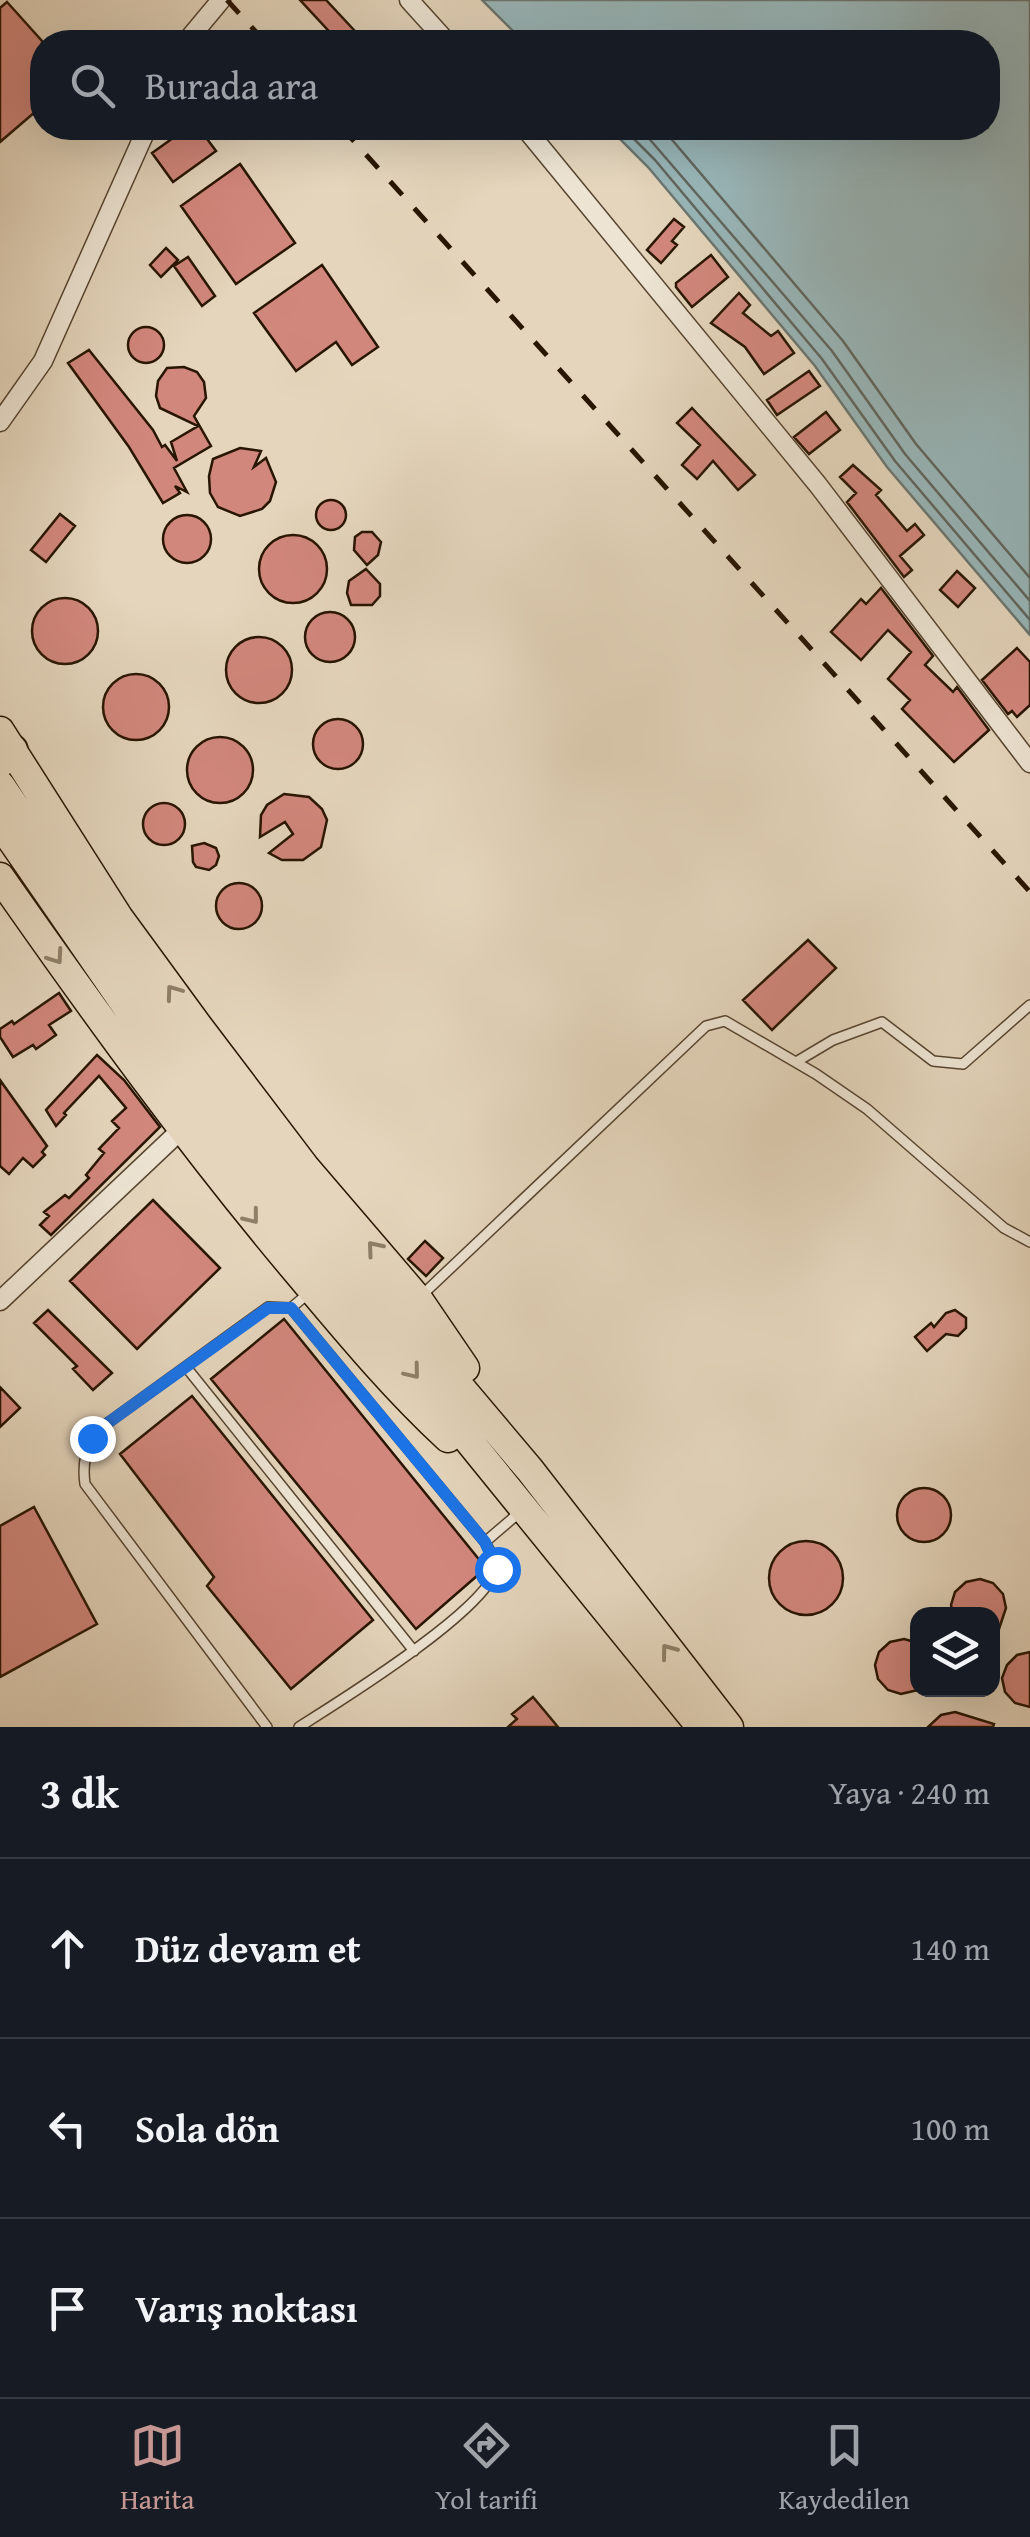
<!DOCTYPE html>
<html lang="tr">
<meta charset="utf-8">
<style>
:root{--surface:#171b24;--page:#20242c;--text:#f1f3f6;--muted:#9ea1a6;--line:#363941;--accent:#c59692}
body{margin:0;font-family:"Gentium Book Plus",serif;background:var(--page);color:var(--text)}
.controls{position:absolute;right:30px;bottom:30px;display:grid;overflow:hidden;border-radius:20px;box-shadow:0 10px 40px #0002}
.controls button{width:90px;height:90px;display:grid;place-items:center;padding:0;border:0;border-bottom:2px solid var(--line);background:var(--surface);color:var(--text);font:50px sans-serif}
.stop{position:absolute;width:30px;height:30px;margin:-22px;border:8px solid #1a73e8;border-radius:50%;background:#fff}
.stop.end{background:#1a73e8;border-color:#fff;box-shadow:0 2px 10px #0008}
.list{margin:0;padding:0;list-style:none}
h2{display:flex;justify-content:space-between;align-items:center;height:130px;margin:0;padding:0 40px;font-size:42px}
h2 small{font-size:32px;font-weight:400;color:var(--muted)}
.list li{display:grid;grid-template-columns:65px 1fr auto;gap:30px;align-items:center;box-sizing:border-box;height:180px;padding:0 40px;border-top:2px solid var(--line)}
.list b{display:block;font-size:38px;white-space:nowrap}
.list em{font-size:32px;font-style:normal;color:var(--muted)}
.icon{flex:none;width:55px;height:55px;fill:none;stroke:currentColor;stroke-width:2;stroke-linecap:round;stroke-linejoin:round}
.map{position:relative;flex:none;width:1030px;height:1727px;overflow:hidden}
.search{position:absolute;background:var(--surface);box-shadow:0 10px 40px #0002;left:30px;right:30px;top:30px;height:110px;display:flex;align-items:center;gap:25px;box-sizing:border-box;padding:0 35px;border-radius:40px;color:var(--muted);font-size:38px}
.sheet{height:670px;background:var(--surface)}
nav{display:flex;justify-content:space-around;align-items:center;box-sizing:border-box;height:140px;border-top:2px solid var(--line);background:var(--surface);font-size:28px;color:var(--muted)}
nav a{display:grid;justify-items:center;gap:5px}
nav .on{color:var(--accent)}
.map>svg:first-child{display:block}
.water{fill:#98b6b9;stroke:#6b7670;stroke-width:2.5}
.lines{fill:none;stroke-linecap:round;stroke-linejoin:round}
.shore{stroke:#60665e;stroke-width:2.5}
.building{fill:#d2877d;stroke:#281502;stroke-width:2.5}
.service-casing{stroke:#574530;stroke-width:12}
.minor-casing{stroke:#574530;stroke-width:21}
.trunk-casing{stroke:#281502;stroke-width:31}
.motorway-casing{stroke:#281502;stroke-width:34}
.service{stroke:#ede4d3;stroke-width:9}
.minor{stroke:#ede4d3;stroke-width:18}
.trunk{stroke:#e4d5bc;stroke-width:28}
.motorway{stroke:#e4d5bc;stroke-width:30}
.rail{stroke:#281502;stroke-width:5;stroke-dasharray:18 18;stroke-linecap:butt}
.oneway{stroke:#8f7f68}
.route{stroke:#1a73e8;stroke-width:12}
</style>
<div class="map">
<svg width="1030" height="1727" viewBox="0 0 1030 1727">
<rect width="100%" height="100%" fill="#e4d5bc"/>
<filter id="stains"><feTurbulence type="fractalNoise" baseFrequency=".002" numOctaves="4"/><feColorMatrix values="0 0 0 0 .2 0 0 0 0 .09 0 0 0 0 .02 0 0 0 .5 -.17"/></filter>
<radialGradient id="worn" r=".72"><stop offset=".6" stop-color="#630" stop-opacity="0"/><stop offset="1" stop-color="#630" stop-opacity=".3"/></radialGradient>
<path class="water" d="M482,0H1030V635L887,467L815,366L648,167L609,128H988V42H524Z"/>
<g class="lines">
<path class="shore" d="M623,128L655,160L822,359L895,461L1030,620
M640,128L832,351L905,454L1030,601
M662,128L843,341L916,444L1030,578"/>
</g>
<path class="building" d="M300,0H326L354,30L339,42Z
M7,2L42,41V106L0,142V8Z
M187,128H199L216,151L173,182L152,153Z
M240,164L295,243L236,284L181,206Z
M674,219L684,227L672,241L677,245L661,263L647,250Z
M166,248L178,260L161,277L150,265Z
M711,255L728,277L692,307L676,287V283Z
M188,257L215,296L202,306L174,266Z
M322,265L378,347L352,365L336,342L296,371L254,313Z
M739,293L750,305L743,313L771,336L778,331L794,353L764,374L745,347L711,323Z
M128 345a18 18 0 1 1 36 0a18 18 0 1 1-36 0Z
M89,350L153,430L162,447L165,445L177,461L171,442L198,426L160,408L156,396L158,381L167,368L184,367L197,372L204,382L206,398L194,416L211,446L174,468L187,492L175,486L180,493L163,503L129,447L68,363Z
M809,371L820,386L777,415L767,400Z
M692,408L755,475L738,490L713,461L697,479L682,465L700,445L677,423Z
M826,412L840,430L809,454L794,437Z
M240,448L261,451L254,467L266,458L276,482L270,501L262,509L240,516L218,507L210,493L209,476L213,459Z
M853,465L881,490L876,495L907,531L915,524L924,535L900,556L912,570L904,577L847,502L856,493L840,477Z
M316 515a15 15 0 1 1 30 0a15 15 0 1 1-30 0Z
M60,514L75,526L46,562L31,550Z
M163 539a24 24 0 1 1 48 0a24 24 0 1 1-48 0Z
M362,532H372L381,542L378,555L367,565L354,550L355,537Z
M259 569a34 34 0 1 1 68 0a34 34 0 1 1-68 0Z
M366,569L380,584V596L372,605H351L347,593L349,581Z
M957,571L975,588L958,607L940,590Z
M881,588L933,656L925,665L953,692L957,687L989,730L954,762L902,709L910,700L888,679L911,652L888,630L861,660L831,632L861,599L866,604Z
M32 631a33 33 0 1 1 66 0a33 33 0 1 1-66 0Z
M305 637a25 25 0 1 1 50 0a25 25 0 1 1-50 0Z
M226 670a33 33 0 1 1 66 0a33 33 0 1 1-66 0Z
M1017,648L1030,662V705L1017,717L1012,711L1008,714L982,680Z
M103 707a33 33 0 1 1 66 0a33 33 0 1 1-66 0Z
M313 744a25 25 0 1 1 50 0a25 25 0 1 1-50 0Z
M187 770a33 33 0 1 1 66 0a33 33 0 1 1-66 0Z
M284,794L309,797L322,809L327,820L321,847L303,860H282L269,853L293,834L285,822L260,837L261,815L267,805Z
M143 824a21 21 0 1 1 42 0a21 21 0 1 1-42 0Z
M204,843L216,848L219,856L216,865L209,870L196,867L193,862L192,846Z
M216 906a23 23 0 1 1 46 0a23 23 0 1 1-46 0Z
M808,940L836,968L772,1030L743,1000Z
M59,993L71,1011L49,1025L56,1035L36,1049L33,1045L13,1057L0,1037V1029L12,1021L14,1024Z
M97,1055L124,1080L160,1127L51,1235L40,1225L49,1216L44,1212L65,1195L69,1198L89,1178L86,1175L104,1153L99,1149L119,1128L112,1121L126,1108L99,1076L64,1113L66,1115L56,1126L46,1110Z
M0,1080L47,1146L42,1152L45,1155L33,1167L23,1158L9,1174L0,1166Z
M153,1200L220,1268L137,1349L70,1281Z
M425,1241L443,1258L426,1276L408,1259Z
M48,1310L112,1373L93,1390L73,1369L77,1366L34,1323Z
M955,1310L966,1318V1328L958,1336L946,1334L927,1351L915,1337L931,1323L934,1327L946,1313Z
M284,1319L486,1568L416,1629L211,1379Z
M0,1387L20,1408L0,1427Z
M192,1396L373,1620L291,1689L207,1586L214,1577L120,1454Z
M897 1515a27 27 0 1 1 54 0a27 27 0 1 1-54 0Z
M34,1507L97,1624L0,1677V1526Z
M769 1578a37 37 0 1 1 74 0a37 37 0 1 1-74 0Z
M980,1579L993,1583L1003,1594L1006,1608L995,1641L992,1614H953L951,1605L955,1592L966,1582Z
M904,1639L918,1643V1690L901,1694L888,1690L878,1679L875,1665L879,1652L890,1642Z
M1030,1652V1707L1015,1703L1005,1692L1002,1678L1007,1665L1017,1655Z
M533,1697L558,1727H508L517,1719L512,1714Z
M955,1712L994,1724L993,1727H928L941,1715Z"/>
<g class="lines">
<g class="service-casing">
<path id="service" d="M796,1062L833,1040L882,1022L933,1061L963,1064L1030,1005
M310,1292L291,1308L485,1542L520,1512
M420,1297L706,1026L725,1021L816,1074L867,1109L1004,1228L1030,1242
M186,1367L414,1651
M267,1727L85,1484C82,1463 86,1447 98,1430L268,1307L291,1308
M299,1727C337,1703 496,1605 497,1564L485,1542"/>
</g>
<g class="minor-casing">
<path id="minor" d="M409,0L447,42
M186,42L221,0
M525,128L818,485L1030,763
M0,422L43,361L147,128
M0,1301L183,1128"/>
</g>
<g class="trunk-casing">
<path id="trunk" d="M0,731L119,918L198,1026L305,1167L418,1299L465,1368
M0,785L179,1046L259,1149L530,1470L729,1727
M0,823L158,1052L241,1160L701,1727
M0,877C95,1013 192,1147 299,1274C347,1331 393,1387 448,1438"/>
</g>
<g class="motorway-casing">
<path id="motorway" d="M0,762L12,750"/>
</g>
<use href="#service" class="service"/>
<use href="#minor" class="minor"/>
<use href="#trunk" class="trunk"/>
<use href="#motorway" class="motorway"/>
<path class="rail" d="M227,0L265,42
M342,128L1030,892"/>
</g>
<defs><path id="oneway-chevron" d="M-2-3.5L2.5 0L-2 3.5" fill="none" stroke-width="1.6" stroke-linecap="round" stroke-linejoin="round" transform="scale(2.5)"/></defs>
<g class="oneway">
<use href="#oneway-chevron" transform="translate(56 957) rotate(55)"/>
<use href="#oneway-chevron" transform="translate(173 992) rotate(-126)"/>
<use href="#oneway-chevron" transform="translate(252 1217) rotate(52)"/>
<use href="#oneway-chevron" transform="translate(374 1248) rotate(-130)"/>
<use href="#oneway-chevron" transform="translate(413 1372) rotate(51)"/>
<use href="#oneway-chevron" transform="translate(668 1651) rotate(-127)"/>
</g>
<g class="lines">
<path class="route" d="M92,1438L98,1430L268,1308H291L485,1542L497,1569"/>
</g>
<rect width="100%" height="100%" filter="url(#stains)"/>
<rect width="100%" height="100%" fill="url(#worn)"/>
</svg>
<div class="controls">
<button><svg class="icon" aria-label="layers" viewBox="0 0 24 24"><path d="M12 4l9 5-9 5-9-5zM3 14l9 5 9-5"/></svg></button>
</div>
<div class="stop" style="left:497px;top:1569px"></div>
<div class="stop end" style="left:92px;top:1438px"></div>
<div class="search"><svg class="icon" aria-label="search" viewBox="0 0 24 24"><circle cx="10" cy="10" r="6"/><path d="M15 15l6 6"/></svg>Burada ara</div>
</div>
<section class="sheet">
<h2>3 dk<small>Yaya · 240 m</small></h2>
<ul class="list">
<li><svg class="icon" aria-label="ahead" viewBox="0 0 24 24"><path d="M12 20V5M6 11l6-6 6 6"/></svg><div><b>Düz devam et</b></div><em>140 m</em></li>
<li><svg class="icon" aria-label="left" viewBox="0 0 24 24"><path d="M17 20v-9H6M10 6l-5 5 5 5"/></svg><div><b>Sola dön</b></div><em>100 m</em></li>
<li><svg class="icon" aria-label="arrive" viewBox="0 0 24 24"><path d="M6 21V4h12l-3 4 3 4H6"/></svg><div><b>Varış noktası</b></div></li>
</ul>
</section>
<nav>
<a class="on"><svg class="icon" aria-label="map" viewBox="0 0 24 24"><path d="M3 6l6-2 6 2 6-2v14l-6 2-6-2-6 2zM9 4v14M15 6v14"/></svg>Harita</a>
<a><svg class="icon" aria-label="directions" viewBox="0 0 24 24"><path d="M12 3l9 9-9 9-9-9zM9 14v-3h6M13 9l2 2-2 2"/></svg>Yol tarifi</a>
<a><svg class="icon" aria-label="saved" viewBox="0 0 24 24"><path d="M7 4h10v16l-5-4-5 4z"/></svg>Kaydedilen</a>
</nav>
